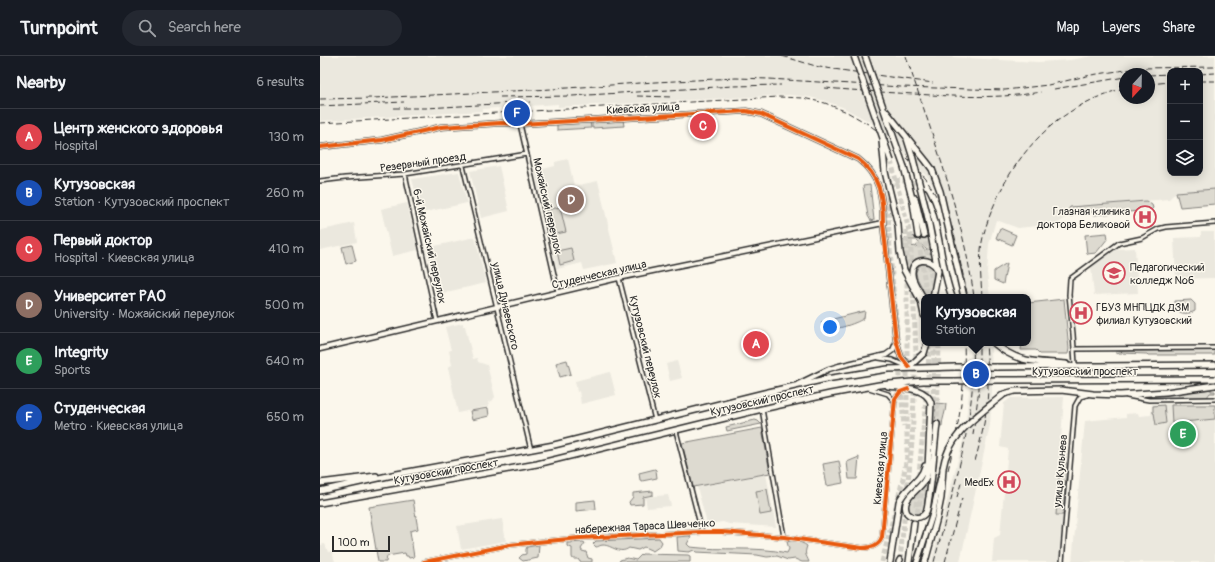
<!DOCTYPE html>
<meta charset="utf-8">
<style>
:root{--surface:#171b24;--page:#242831;--text:#f1f3f6;--muted:#9ea1a6;--line:#363941;--accent:#0b8043}
body{margin:0;font-family:Pangolin,sans-serif;background:var(--page);color:var(--text)}
.controls{position:absolute;right:12px;top:12px;display:grid;overflow:hidden;border-radius:8px;box-shadow:0 2px 10px #0003}
.controls button{width:36px;height:36px;display:grid;place-items:center;padding:0;border:0;border-bottom:1px solid var(--line);background:var(--surface);color:var(--text);font:20px sans-serif}
.compass{position:absolute;left:799px;top:12px;width:36px;height:36px;border-radius:50%;background:var(--surface);box-shadow:0 2px 10px #0003;rotate:202deg}
.scale{position:absolute;left:12px;bottom:10px;width:58px;box-sizing:border-box;padding-left:4px;border:2px solid #2b2b2b;border-top:0;font-size:11px;line-height:14px;white-space:nowrap;color:#2b2b2b;-webkit-text-stroke:3px #fbf7ec;paint-order:stroke}
.you{position:absolute;left:510px;top:271px;width:14px;height:14px;margin:-10px;border:3px solid #fff;border-radius:50%;background:#1a73e8;box-shadow:0 0 0 6px #1a73e833}
.badge{display:grid;place-items:center;width:26px;height:26px;border-radius:50%;background:var(--accent);color:#fff;font-size:13px;font-weight:700}
.pin{position:absolute;translate:-50% -50%;border:2px solid #fff;box-shadow:0 1px 4px #0006}
.popup{position:absolute;left:601px;top:238px;width:110px;height:52px;box-sizing:border-box;display:grid;place-content:center;border-radius:8px;background:var(--surface);filter:drop-shadow(0 1px 3px #0005);font-size:13px;white-space:nowrap;color:var(--muted)}
.popup b{font-size:15px;color:var(--text)}
.popup::after{content:'';position:absolute;left:50%;top:100%;margin-left:-8px;border:8px solid transparent;border-top-color:var(--surface)}
.list{margin:0;padding:0;list-style:none}
h2{display:flex;justify-content:space-between;align-items:center;height:52px;margin:0;padding:0 16px;font-size:17px}
h2 small{font-size:13px;font-weight:400;color:var(--muted)}
.list li{display:grid;grid-template-columns:26px 1fr auto;gap:12px;align-items:center;box-sizing:border-box;height:56px;padding:0 16px;border-top:1px solid var(--line)}
.list b{display:block;font-size:15px;white-space:nowrap}
.list p{margin:0;font-size:13px;white-space:nowrap;color:var(--muted)}
.list em{font-size:13px;font-style:normal;color:var(--muted)}
.icon{flex:none;width:22px;height:22px;fill:none;stroke:currentColor;stroke-width:2;stroke-linecap:round;stroke-linejoin:round}
.map{position:relative;flex:none;width:895px;height:506px;overflow:hidden}
header{display:flex;align-items:center;gap:24px;box-sizing:border-box;height:56px;padding:0 20px;background:var(--surface);border-bottom:1px solid var(--line)}
header strong{font-size:19px}
nav{display:flex;gap:22px;margin-inline-start:auto;font-size:14px}
.search{width:280px;height:36px;background:var(--page);display:flex;align-items:center;gap:10px;box-sizing:border-box;padding:0 14px;border-radius:22px;color:var(--muted);font-size:15px}
main{display:flex}
aside{flex:1;background:var(--surface)}
.map>svg:first-child{display:block}
.built{fill:#ebe8de;fill-rule:evenodd}
.green{fill:#dddad0;stroke:#84827e}
.lines{fill:none;stroke-linecap:round;stroke-linejoin:round}
.primary-tunnel{stroke:#d1cec5;stroke-width:5;stroke-dasharray:5 2.5;stroke-linecap:butt}
.minor-casing{stroke:#2b2b2b;stroke-width:6}
.tertiary-casing{stroke:#2b2b2b;stroke-width:7}
.secondary-casing{stroke:#2b2b2b;stroke-width:8}
.primary-casing{stroke:#2b2b2b;stroke-width:8}
.minor{stroke:#fbf7ec;stroke-width:3}
.tertiary{stroke:#fbf7ec;stroke-width:4}
.secondary{stroke:#fbf7ec;stroke-width:4.5}
.primary{stroke:#fbf7ec;stroke-width:5}
.rail{stroke:#2b2b2b;stroke-width:1;stroke-dasharray:6 3;stroke-linecap:butt}
.primary-bridge-casing{stroke:#2b2b2b;stroke-width:8;stroke-linecap:butt}
.primary-bridge{stroke:#fbf7ec;stroke-width:5}
.cycleway-casing{stroke:#fbf7ec;stroke-width:6}
.cycleway{stroke:#e8590c;stroke-width:4}
.labels{text-anchor:middle;stroke-width:3;stroke-linejoin:round;paint-order:stroke}
.street-label{font-size:11px;fill:#2b2b2b;stroke:#fbf7ec}
.poi-label{font-size:11px;fill:#2b2b2b;stroke:#fbf7ec;text-anchor:end}
</style>
<header>
<strong>Turnpoint</strong>
<div class="search"><svg class="icon" aria-label="search" viewBox="0 0 24 24"><circle cx="10" cy="10" r="6"/><path d="M15 15l6 6"/></svg>Search here</div>
<nav><a>Map</a><a>Layers</a><a>Share</a></nav>
</header>
<main>
<aside>
<h2>Nearby<small>6 results</small></h2>
<ul class="list">
<li><span class="badge" style="background:#e0444e">A</span><div><b>Центр женского здоровья</b><p>Hospital</p></div><em>130 m</em></li>
<li><span class="badge" style="background:#1a4fb4">B</span><div><b>Кутузовская</b><p>Station · Кутузовский проспект</p></div><em>260 m</em></li>
<li><span class="badge" style="background:#e0444e">C</span><div><b>Первый доктор</b><p>Hospital · Киевская улица</p></div><em>410 m</em></li>
<li><span class="badge" style="background:#8d6e63">D</span><div><b>Университет РАО</b><p>University · Можайский переулок</p></div><em>500 m</em></li>
<li><span class="badge" style="background:#2e9e5b">E</span><div><b>Integrity</b><p>Sports</p></div><em>640 m</em></li>
<li><span class="badge" style="background:#1a4fb4">F</span><div><b>Студенческая</b><p>Metro · Киевская улица</p></div><em>650 m</em></li>
</ul>
</aside>
<div class="map">
<svg width="895" height="506" viewBox="0 0 895 506">
<rect width="100%" height="100%" fill="#fbf7ec"/>
<filter id="ink" filterUnits="userSpaceOnUse"><feTurbulence type="fractalNoise" baseFrequency=".025" numOctaves="2"/><feDisplacementMap in="SourceGraphic" scale="8" xChannelSelector="R" yChannelSelector="G"/><feConvolveMatrix kernelMatrix="1 2 1 2 8 2 1 2 1" color-interpolation-filters="sRGB"/></filter>
<g filter="url(#ink)">
<path class="built" d="M0,0H613L718,6L750,4L773,0H895V133L856,136L849,143L749,151L748,153L747,161L737,168L698,172L676,164L669,188L667,217L670,241H645L630,166L617,137L608,122L588,100L568,81L552,67L522,51L505,45L489,41L469,39L238,51V48L163,53V55L0,65ZM850,15H880V117H850ZM805,18H829V42H805Z
M248,103L254,130L278,125L297,207L264,214L262,207L237,213L215,115L235,110V106Z
M179,110L189,155L161,162L150,115Z
M139,116L147,147L101,157L92,123Z
M87,147L98,194L72,200L61,153Z
M34,167L37,186L0,194V176L2,174Z
M881,176H894L895,222L856,223L854,182L881,181Z
M155,181L166,227L122,237L116,235L106,192Z
M815,192L818,237L774,239L771,210L774,209L775,208L796,193Z
M143,267V270H145L153,303L157,302L158,306L167,309L175,341L172,345L168,346L169,350L138,357L128,311L132,309L129,295L131,294L125,271Z
M651,287H671L672,336L670,369L640,506H611L644,381L651,319Z
M357,305L362,322L350,325L346,308Z
M290,316L296,339L261,348L259,335L257,336L255,325Z
M744,341L740,397L748,398L739,506H672L674,482L680,479L688,393L680,391L684,347L691,342Z
M832,348H895V506H752L755,475L756,471L755,470L765,365L806,361V358L818,357L819,360L831,359Z
M446,418L456,471L409,468L403,466L387,468L377,431Z
M348,439L351,450L327,452L325,441Z
M182,463L186,485L141,493L137,470Z
M5,488L8,496L12,495L15,506H0V489Z"/>
<path class="green" d="M303,64L304,70L272,72V66Z
M270,66L271,72L237,74V68Z
M550,129L554,164L551,165L548,160L543,130Z
M895,133V148L860,151L856,136Z
M826,145L832,149L833,152L831,154L774,159L773,156L752,158V161L748,158V154L750,151Z
M240,151L246,176L231,179L226,154Z
M680,172L696,179L692,189L676,182Z
M787,177L788,182L776,197L767,198L765,179Z
M609,178L612,193L607,194L596,184H589L585,182Z
M582,184H584L590,187V188L593,191L594,190L596,191L597,189L602,191L607,198L613,197L615,205C604,199 593,202 589,215H587L583,201Z
M32,189L36,205L26,208L22,191Z
M251,192L254,205L240,209L237,195Z
M687,207L683,228L674,224V215Z
M602,208H607V210L612,212L614,217L611,241H607L597,222L596,216L598,211Z
M744,243L749,293L748,298H720L716,294H701L702,287H708V247Z
M871,244L875,248V255C870,258 859,259 856,252C855,250 855,247 855,245Z
M545,255L544,262C540,266 514,275 508,273C504,271 502,269 501,266Z
M895,294V299H828L827,298L800,297L796,298V295Z
M247,304L251,318L240,321L236,307Z
M891,333V335H895V337H890L887,341L829,342L822,341V340L846,339Z
M616,347L626,348C626,356 622,363 622,370L615,368Z
M844,349L846,367L836,369L834,357H833V350Z
M851,349H895V363L852,367Z
M168,352L169,360L152,364L150,355Z
M435,364L438,365L441,368L407,375L406,371Z
M442,372L450,417L373,431L362,387Z
M539,401L537,423H529L527,406Z
M519,405L523,427L507,430L503,408Z
M743,407H747L743,459H736L740,408Z
M335,413L336,414L337,422L322,425L320,424L319,417Z
M609,422L603,455L597,460C590,458 585,454 589,446L605,429Z
M447,433L451,457L440,459L436,435Z
M333,435V439L323,441V448L310,449L309,446L313,441V437Z
M93,444L98,473L90,475L94,501L89,502L88,500H86L85,497L67,500L66,506H58L49,451Z
M275,444L276,453L256,455V446Z
M369,480L371,481L367,488L370,491C402,495 436,490 467,497L469,493L467,486L474,484C478,486 484,487 487,490C484,499 486,498 489,506H482L475,503L468,504L457,500L447,501L437,499L376,496L374,494L369,496L358,495L357,481Z
M339,482L342,486L340,490L333,495L324,491L318,494L309,492C299,499 292,489 283,489C280,489 278,491 276,491L273,488L276,485Z
M263,486L265,487L261,493L262,495L266,496L268,502L272,503V506H260L258,503H253L252,501V492L247,490V487H249Z
M219,489L218,502L203,505L199,502L202,499L206,498V493L207,491Z
M322,498L368,499L370,500V506H299L300,504L307,502L316,504Z"/>
<g class="lines">
<path class="primary-tunnel" d="M571,105L590,178L592,213
M604,179L614,236
M598,180L607,241
M577,273C575,252 563,140 571,129C578,119 595,128 601,134
M578,294L584,370
M613,352L614,287
M617,368L619,287
M596,450L608,322L609,287
M595,464L606,422
M580,504L592,386L596,297L593,231
M562,506L583,423L587,400V203L586,172"/>
<g class="minor-casing">
<path id="minor" d="M200,68L238,236
M143,110L211,394
M85,118L117,265
M0,125L25,122L85,118L207,98
M299,222L335,364
M754,293L895,292
M559,302L572,304L588,311
M755,308L753,278L749,239L750,223L799,187L822,182L838,173L846,171L895,167
M549,332L568,338L575,346
M807,340L829,344L895,343
M442,353L464,481
M356,375L382,476
M104,506L190,489L217,486L260,482L382,476H402L464,481L542,492C551,492 559,490 562,481L575,343L580,336L586,334
M742,506L755,350L760,341L767,339"/>
</g>
<g class="tertiary-casing">
<path id="tertiary" d="M0,91L62,84L121,71L181,67L200,68L426,55L441,58L538,103C560,120 563,140 563,167L576,284L581,301L589,311
M0,293L294,223L563,167
M478,328L509,313L519,310L566,299L573,294L576,287"/>
</g>
<g class="secondary-casing">
<path id="secondary" d="M597,506L612,460L621,420"/>
</g>
<g class="primary-casing">
<path id="primary" d="M584,111L593,146L598,180
M565,116L578,169L580,196L584,214L601,245L604,259
M604,136C621,168 619,207 632,241
M595,142L604,179
M607,158L618,215L613,241
M604,244C601,236 592,227 592,218C591,202 610,200 617,213
M674,287C698,308 716,305 746,308
M589,311L604,297L607,287
M676,311L895,309
M677,324L895,323
M568,330C583,332 606,331 611,347L608,412C607,416 607,421 604,425C598,435 580,443 587,457C592,462 601,464 606,456C608,452 608,446 609,441C613,417 614,392 617,368
M684,338L695,335L741,334L773,338L800,339L846,336L895,329
M0,427L56,420
M0,435L77,418L234,389L444,337L506,323L568,313L635,311
M0,447L217,408L442,353L510,338L559,329L603,325H634
M570,506L579,446C585,431 601,426 605,410
M579,506L580,504
M589,506L594,467
M605,506L617,462L621,442L623,412"/>
</g>
<use href="#minor" class="minor"/>
<use href="#tertiary" class="tertiary"/>
<use href="#secondary" class="secondary"/>
<use href="#primary" class="primary"/>
<path class="rail" d="M462,0L499,11L613,27
M586,0C612,79 643,159 654,241
M880,18L895,17
M829,19L850,18
M880,25H895
M829,28L850,26
M505,32C541,35 576,37 611,39C648,41 684,42 721,36
M734,33L805,21
M317,40L353,41
M180,41L252,40L413,30L461,29
M0,43L53,42L232,33L335,26L416,22L449,23L581,31L685,34L728,29L771,19L798,15L819,12L895,11
M0,50L84,46
M74,52H106L210,46
M0,67L459,41L483,42L505,47L527,56L548,68L567,82L587,102L606,123L615,138L622,152L641,241
M626,153L634,177L647,237
M662,241C661,223 659,204 662,186C665,170 672,153 679,138C705,85 747,47 805,32
M653,379L659,333V287
M655,405C662,380 668,354 668,328C668,314 667,301 666,287
M628,414C638,373 646,330 644,287
M637,441L642,424
M614,506C633,434 657,362 653,287
M625,506L642,442"/>
<g class="primary-bridge-casing">
<path id="primary-bridge" d="M534,0L571,105
M545,0L584,111
M565,54L606,105L612,113L620,135L644,241
M587,83L592,99L607,158
M562,85L565,116
M635,311H676
M634,325L677,324
M623,412C628,378 659,359 684,338"/>
</g>
<use href="#primary-bridge" class="primary-bridge"/>
<g class="cycleway-casing">
<path id="cycleway" d="M0,91L62,84L121,71L181,67L200,68L426,55L441,58L538,103C560,120 563,140 563,167L576,284L581,301L589,311
M104,506L190,489L217,486L260,482L382,476H402L464,481L542,492C551,492 559,490 562,481L575,343L580,336L588,333"/>
</g>
<use href="#cycleway" class="cycleway"/>
</g>
</g>
<defs>
<g id="hospital-ring" transform="scale(1.15)"><circle r="9.5" fill="#fbf7ec" stroke="#d1495b" stroke-width="1.5"/><path d="M-5-5h3v3.5h4V-5h3V5h-3V1.5h-4V5h-3Z" fill="#d1495b"/></g>
<g id="university-ring" transform="scale(1.15)"><circle r="9.5" fill="#fbf7ec" stroke="#d1495b" stroke-width="1.5"/><path d="M0-5L7-2L0 1L-7-2ZM-4 1L0 2.5L4 1V4Q0 6-4 4Z" fill="#d1495b"/></g>
</defs>
<g fill-rule="evenodd">
<use href="#hospital-ring" x="825" y="161"/>
<use href="#university-ring" x="794" y="217"/>
<use href="#hospital-ring" x="761" y="257"/>
<use href="#hospital-ring" x="689" y="426"/>
</g>
<g class="labels">
<g class="street-label">
<text transform="translate(323 52) rotate(-3)" y="4">Киевская улица</text>
<text transform="translate(103 106) rotate(-8)" y="4">Резервный проезд</text>
<text transform="translate(228 150) rotate(77)" y="4">Можайский переулок</text>
<text transform="translate(110 190) rotate(77)" y="4">6-й Можайский переулок</text>
<text transform="translate(279 218) rotate(-13)" y="4">Студенческая улица</text>
<text transform="translate(186 250) rotate(77)" y="4">улица Дунаевского</text>
<text transform="translate(326 291) rotate(76)" y="4">Кутузовский переулок</text>
<text x="765" y="319">Кутузовский проспект</text>
<text transform="translate(442 344) rotate(-13)" y="4">Кутузовский проспект</text>
<text transform="translate(560 412) rotate(-85)" y="4">Киевская улица</text>
<text transform="translate(126 415) rotate(-10)" y="4">Кутузовский проспект</text>
<text transform="translate(740 415) rotate(-85)" y="4">улица Кульнева</text>
<text transform="translate(325 470) rotate(-3)" y="4">набережная Тараса Шевченко</text>
</g>
<g class="poi-label">
<text x="810" y="159">Глазная клиника<tspan x="810" dy="13">доктора Беликовой</tspan></text>
<text x="810" y="215" text-anchor="start">Педагогический<tspan x="810" dy="13">колледж №6</tspan></text>
<text x="776" y="255" text-anchor="start">ГБУЗ МНПЦДК ДЗМ<tspan x="776" dy="13">филиал Кутузовский</tspan></text>
<text x="674" y="430">MedEx</text>
</g>
</g>
</svg>
<div class="controls">
<button>+</button>
<button>−</button>
<button><svg class="icon" aria-label="layers" viewBox="0 0 24 24"><path d="M12 4l9 5-9 5-9-5zM3 14l9 5 9-5"/></svg></button>
</div>
<svg class="compass" viewBox="-18 -18 36 36"><path d="M0-13l5 13h-10z" fill="#e53935"/><path d="M0 13l5-13h-10z" fill="#9ea1a6"/></svg>
<div class="scale">100 m</div>
<div class="you"></div>
<div class="pin badge" style="left:436px;top:288px;background:#e0444e">A</div>
<div class="pin badge" style="left:656px;top:318px;background:#1a4fb4">B</div>
<div class="popup"><b>Кутузовская</b>Station</div>
<div class="pin badge" style="left:383px;top:70px;background:#e0444e">C</div>
<div class="pin badge" style="left:251px;top:144px;background:#8d6e63">D</div>
<div class="pin badge" style="left:863px;top:378px;background:#2e9e5b">E</div>
<div class="pin badge" style="left:197px;top:57px;background:#1a4fb4">F</div>
</div>
</main>
